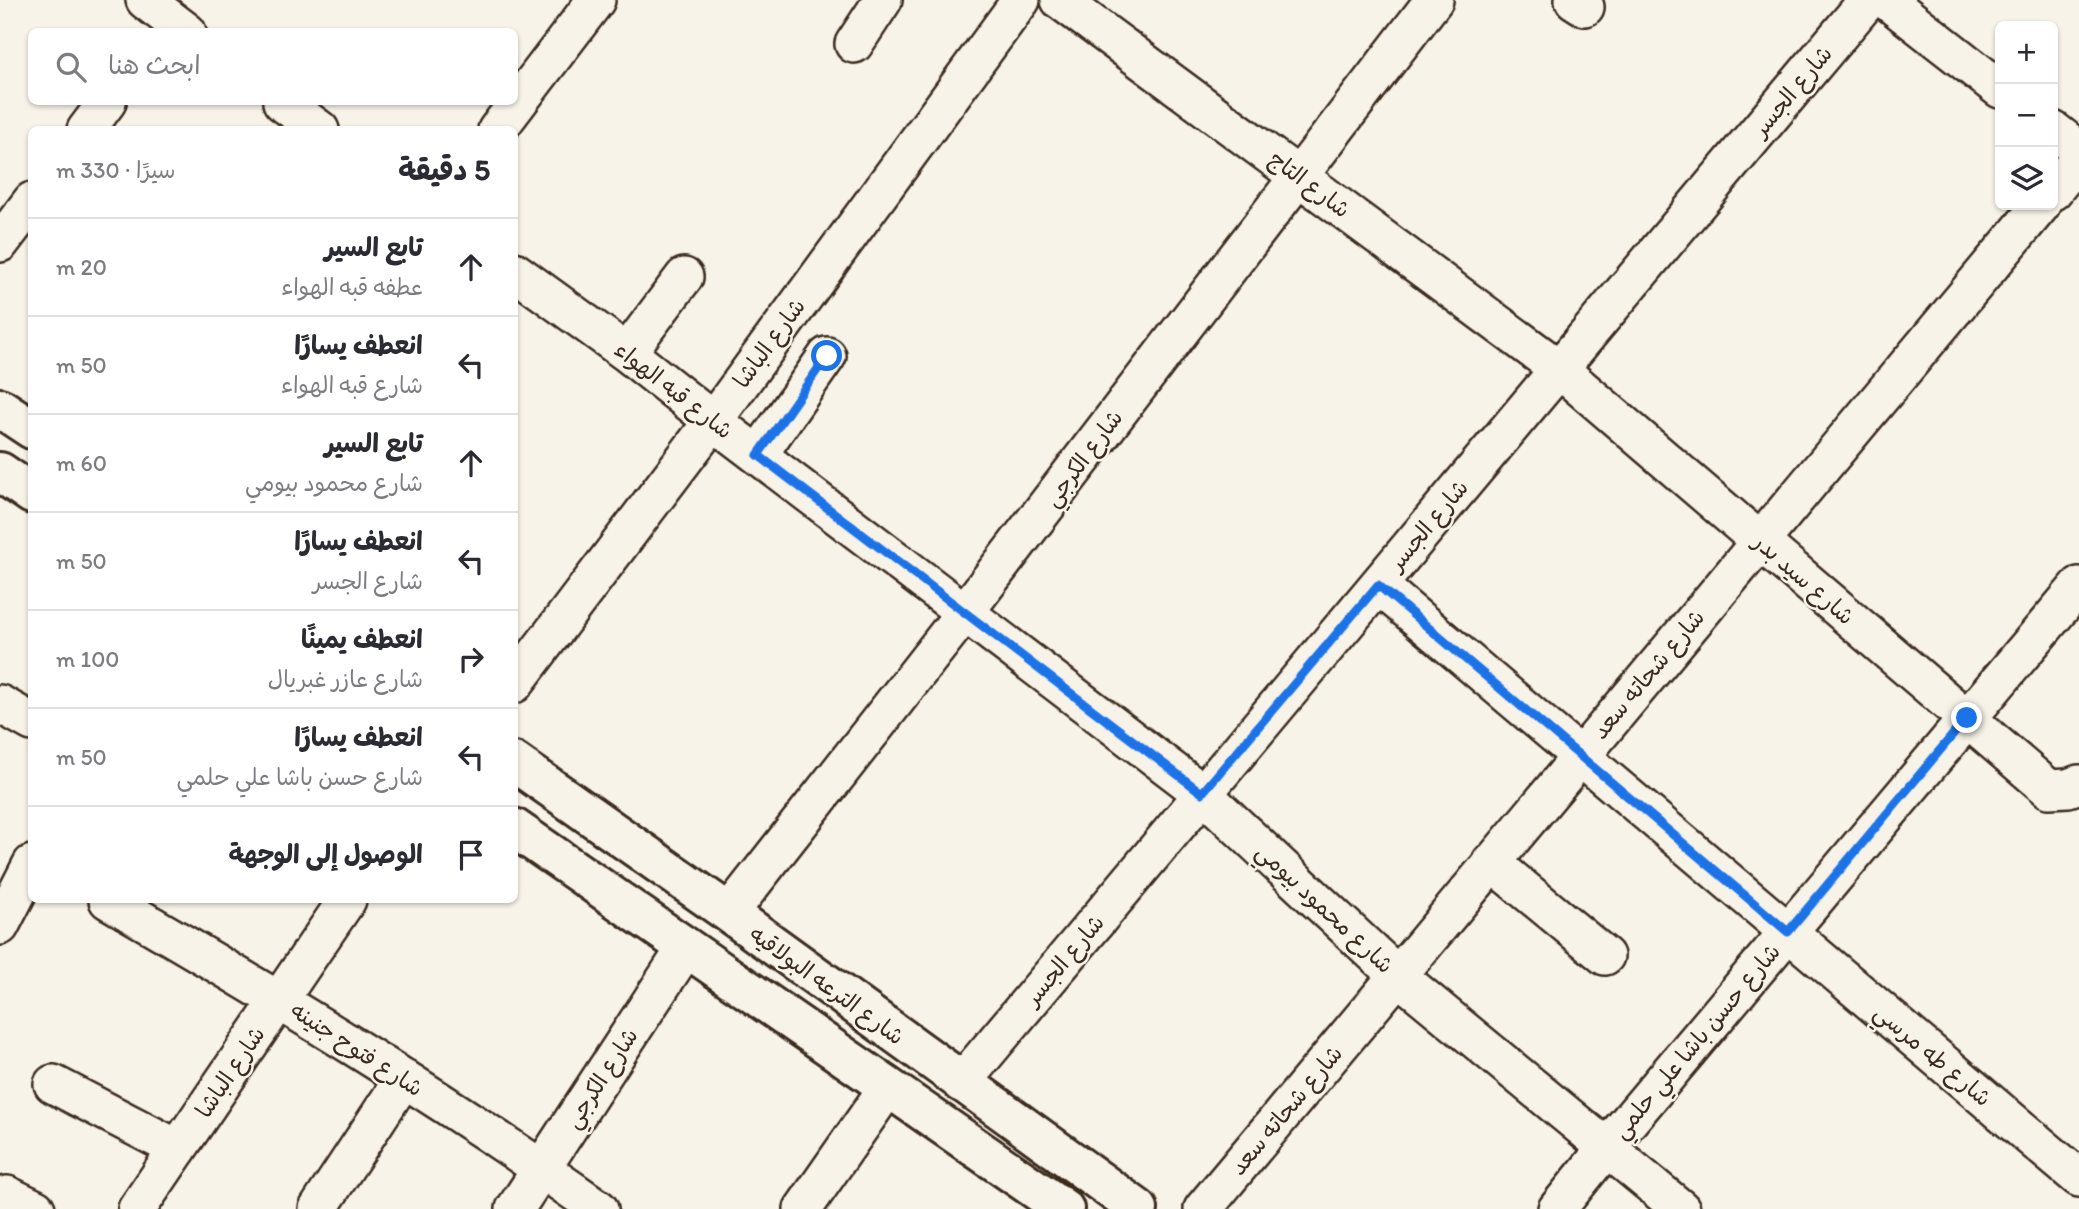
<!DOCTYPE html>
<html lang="ar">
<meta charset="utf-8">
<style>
:root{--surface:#fff;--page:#f2f2f3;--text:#2b2b33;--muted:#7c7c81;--line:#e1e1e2}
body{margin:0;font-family:Itim,"Playpen Sans Arabic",sans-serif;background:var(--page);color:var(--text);direction:rtl}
.controls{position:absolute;right:21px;top:21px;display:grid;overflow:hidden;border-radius:10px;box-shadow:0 2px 5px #0004}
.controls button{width:63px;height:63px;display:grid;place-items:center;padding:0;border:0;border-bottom:2px solid var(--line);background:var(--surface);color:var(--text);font:35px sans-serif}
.stop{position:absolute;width:21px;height:21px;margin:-16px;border:5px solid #1a73e8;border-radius:50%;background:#fff}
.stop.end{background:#1a73e8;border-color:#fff;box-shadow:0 2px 7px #0008}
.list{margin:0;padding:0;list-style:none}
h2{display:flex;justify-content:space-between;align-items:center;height:91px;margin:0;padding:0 28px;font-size:30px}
h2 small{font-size:23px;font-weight:400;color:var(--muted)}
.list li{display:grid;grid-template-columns:46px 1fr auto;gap:21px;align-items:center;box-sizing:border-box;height:98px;padding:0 28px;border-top:2px solid var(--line)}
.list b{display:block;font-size:26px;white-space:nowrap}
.list p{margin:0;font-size:23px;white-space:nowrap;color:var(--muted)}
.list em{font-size:23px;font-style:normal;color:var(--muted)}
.icon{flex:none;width:38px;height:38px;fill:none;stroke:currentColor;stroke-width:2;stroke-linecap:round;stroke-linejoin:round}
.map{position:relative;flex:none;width:2079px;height:1209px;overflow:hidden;direction:ltr}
.search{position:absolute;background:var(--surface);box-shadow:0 2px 5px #0004;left:28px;top:28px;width:490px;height:77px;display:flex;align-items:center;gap:18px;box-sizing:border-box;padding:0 24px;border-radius:10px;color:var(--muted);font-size:26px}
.panel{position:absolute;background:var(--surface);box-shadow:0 2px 5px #0004;left:28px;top:126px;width:490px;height:777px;border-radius:10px;direction:rtl}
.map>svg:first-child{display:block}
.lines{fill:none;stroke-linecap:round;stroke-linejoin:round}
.street-casing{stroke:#3b2a1e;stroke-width:42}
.primary-casing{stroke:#3b2a1e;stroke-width:44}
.street{stroke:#f7f3e8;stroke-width:37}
.primary{stroke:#f7f3e8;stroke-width:38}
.route{stroke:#1a73e8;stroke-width:9}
.labels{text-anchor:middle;stroke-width:5;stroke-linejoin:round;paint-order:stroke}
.street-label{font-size:23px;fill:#3b2a1e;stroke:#f7f3e8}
</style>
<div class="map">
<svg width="2079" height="1209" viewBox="0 0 2079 1209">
<rect width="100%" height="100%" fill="#f7f3e8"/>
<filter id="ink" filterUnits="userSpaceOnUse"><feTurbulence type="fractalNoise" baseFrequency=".0143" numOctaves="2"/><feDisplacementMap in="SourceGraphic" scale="14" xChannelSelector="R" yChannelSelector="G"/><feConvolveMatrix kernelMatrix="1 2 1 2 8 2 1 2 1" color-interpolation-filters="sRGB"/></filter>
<g filter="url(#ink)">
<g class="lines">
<g class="street-casing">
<path id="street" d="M145,0L187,32
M1060,0L1559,369L2049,789L2068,788L2079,784
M1574,0L1585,7
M1886,0L2000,89
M854,44L883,0
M282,102L320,130
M86,130L107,102
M497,130L596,0
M2053,130L2079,150
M2053,191L2079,159
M0,243L32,201
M514,271L627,353L713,421L1202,793L1398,976L1681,1209
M627,353L684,277
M758,455L827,356
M1378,585L2079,1178
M514,684L713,421L1021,0
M0,704L32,722
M1491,862L1605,956
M108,900C276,997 441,1097 599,1209
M729,913L965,612L1434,0
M0,926L32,864
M961,1083L1868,0
M53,1084L178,1149
M7,1195L36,1209
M137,1209L347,900
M318,1209L404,1078
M515,1209L686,948
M803,1209L888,1087
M1203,1209L2041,205
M1557,1209L1607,1147L2079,586"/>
</g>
<g class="primary-casing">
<path id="primary" d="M0,408L32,429
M0,472L32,494
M514,762L729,913L1138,1209
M514,828L1064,1209"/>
</g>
<use href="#street" class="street"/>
<use href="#primary" class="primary"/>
</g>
</g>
<g class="lines" filter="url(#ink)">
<path class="route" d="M827,356L758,455L1202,793L1378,585L1788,932L1967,718"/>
</g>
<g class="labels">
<g class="street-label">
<text transform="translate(1792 91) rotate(-50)" y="8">شارع الجسر</text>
<text transform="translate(1310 184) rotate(37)" y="8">شارع التاج</text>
<text transform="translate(769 343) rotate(-54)" y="8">شارع الباشا</text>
<text transform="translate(674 390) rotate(38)" y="8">شارع قبه الهواء</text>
<text transform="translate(1083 458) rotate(-53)" y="8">شارع الكرجي</text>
<text transform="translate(1428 525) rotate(-50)" y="8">شارع الجسر</text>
<text transform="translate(1804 579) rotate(41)" y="8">شارع سيد بدر</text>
<text transform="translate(1648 674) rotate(-50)" y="8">شارع شحاته سعد</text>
<text transform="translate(1325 908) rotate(43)" y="8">شارع محمود بيومي</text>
<text transform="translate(1064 960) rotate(-50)" y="8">شارع الجسر</text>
<text transform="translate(827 985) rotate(36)" y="8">شارع الترعه البولاقيه</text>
<text transform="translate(1696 1041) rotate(-50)" y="8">شارع حسن باشا علي حلمي</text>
<text transform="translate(357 1049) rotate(33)" y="8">شارع فتوح جنينه</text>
<text transform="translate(1933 1055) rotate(40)" y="8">شارع طه مرسي</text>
<text transform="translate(230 1072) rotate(-56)" y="8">شارع الباشا</text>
<text transform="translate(601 1078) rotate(-57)" y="8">شارع الكرجي</text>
<text transform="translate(1286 1110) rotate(-50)" y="8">شارع شحاته سعد</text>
</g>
</g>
</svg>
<div class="controls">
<button>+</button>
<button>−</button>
<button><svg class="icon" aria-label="layers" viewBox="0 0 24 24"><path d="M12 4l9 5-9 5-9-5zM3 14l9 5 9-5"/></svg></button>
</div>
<div class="stop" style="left:827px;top:356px"></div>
<div class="stop end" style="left:1967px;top:718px"></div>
<div class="search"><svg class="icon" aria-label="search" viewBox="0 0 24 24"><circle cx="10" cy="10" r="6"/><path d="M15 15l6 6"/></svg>ابحث هنا</div>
<section class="panel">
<h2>5 دقيقة<small>سيرًا · 330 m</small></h2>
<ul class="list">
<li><svg class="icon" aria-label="ahead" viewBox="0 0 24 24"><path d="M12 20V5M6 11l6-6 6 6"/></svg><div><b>تابع السير</b><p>عطفه قبه الهواء</p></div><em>20 m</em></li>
<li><svg class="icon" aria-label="left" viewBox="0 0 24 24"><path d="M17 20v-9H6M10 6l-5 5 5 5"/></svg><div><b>انعطف يسارًا</b><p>شارع قبه الهواء</p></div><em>50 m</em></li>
<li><svg class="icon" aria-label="ahead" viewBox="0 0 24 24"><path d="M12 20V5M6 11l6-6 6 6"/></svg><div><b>تابع السير</b><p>شارع محمود بيومي</p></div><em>60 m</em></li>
<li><svg class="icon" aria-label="left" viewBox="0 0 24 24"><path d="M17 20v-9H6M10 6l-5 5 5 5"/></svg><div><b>انعطف يسارًا</b><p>شارع الجسر</p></div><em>50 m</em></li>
<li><svg class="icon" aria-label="right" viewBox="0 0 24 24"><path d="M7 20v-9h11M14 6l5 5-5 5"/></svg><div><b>انعطف يمينًا</b><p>شارع عازر غبريال</p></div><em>100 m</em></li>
<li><svg class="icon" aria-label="left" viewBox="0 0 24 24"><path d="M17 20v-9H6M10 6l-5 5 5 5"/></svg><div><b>انعطف يسارًا</b><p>شارع حسن باشا علي حلمي</p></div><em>50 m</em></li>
<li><svg class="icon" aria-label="arrive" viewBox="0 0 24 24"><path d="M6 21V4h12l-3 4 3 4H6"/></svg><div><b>الوصول إلى الوجهة</b></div></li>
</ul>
</section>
</div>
